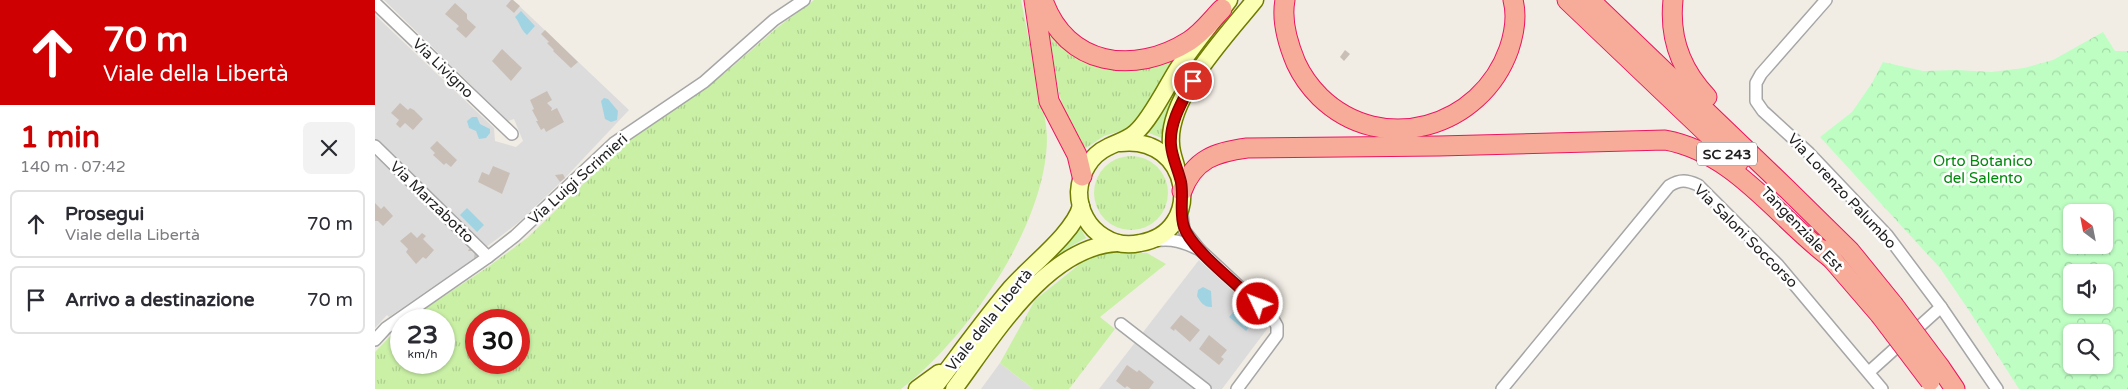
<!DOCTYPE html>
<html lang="it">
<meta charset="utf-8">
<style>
:root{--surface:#fff;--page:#f2f2f3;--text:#2b2b33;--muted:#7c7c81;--line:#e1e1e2;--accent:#ce0001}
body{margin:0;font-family:"Varela Round",sans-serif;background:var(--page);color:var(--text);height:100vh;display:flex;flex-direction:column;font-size:19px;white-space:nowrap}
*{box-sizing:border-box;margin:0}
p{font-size:16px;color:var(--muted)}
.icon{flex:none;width:28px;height:28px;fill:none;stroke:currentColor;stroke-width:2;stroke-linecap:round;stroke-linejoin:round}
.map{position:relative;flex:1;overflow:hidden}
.details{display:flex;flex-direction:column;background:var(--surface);width:375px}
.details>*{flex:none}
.banner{background:#ce0001;color:#fff;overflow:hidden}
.needle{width:32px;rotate:328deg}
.fabs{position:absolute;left:1688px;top:204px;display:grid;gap:10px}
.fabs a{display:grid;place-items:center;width:50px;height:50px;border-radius:8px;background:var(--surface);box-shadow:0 1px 4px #0004;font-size:25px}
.speed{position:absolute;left:15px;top:309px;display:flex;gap:10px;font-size:25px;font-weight:700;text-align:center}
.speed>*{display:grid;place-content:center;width:65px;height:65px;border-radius:50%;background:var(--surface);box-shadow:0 1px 4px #0004;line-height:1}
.speed small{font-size:12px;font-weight:400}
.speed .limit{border:8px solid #d22;background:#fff;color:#111}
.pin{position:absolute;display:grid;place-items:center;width:42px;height:42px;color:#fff;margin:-21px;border:2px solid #fff;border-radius:50%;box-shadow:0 1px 5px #0007}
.me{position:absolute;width:55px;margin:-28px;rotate:313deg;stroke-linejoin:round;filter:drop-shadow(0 0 4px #0008)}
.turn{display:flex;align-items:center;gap:18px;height:105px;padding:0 20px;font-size:22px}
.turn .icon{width:65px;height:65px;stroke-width:2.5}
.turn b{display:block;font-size:35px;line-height:42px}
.round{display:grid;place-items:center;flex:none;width:52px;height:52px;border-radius:8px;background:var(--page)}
.overview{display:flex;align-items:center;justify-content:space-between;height:85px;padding:0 20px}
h1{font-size:30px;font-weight:700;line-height:38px;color:var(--accent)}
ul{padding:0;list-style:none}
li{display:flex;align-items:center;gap:15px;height:68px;margin:0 10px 8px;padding:0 10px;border:2px solid var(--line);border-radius:8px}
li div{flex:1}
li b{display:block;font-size:19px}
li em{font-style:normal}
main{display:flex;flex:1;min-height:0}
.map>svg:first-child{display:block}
.residential{fill:#dddcdc}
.grass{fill:url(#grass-tufts);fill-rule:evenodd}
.park{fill:url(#park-crowns);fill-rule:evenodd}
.water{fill:#a1d4e3}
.building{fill:#c9bfb7}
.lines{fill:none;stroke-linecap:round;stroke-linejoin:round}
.minor-casing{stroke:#a6a6a6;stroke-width:14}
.secondary-casing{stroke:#6f7c00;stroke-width:19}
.trunk-casing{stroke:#ec155f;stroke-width:21}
.minor{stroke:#fff;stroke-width:11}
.secondary{stroke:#fbffb4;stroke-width:16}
.trunk{stroke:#f7ac9a;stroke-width:19}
.trunk-bridge-casing{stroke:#ec155f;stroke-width:21;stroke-linecap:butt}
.trunk-bridge{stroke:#f7ac9a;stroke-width:19}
.route-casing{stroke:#860001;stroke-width:12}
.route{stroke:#ce0001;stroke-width:9}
.labels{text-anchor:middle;stroke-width:5;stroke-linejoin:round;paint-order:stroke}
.shield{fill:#fff;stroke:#626262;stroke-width:1}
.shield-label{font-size:14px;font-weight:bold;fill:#1f1f1f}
.street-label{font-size:15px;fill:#1f1f1f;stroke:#fff}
.park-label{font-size:15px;fill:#01890c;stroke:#fff}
</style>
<main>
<section class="details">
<div class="banner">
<div class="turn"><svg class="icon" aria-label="ahead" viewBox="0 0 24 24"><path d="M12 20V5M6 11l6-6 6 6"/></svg><div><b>70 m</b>Viale della Libertà</div></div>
</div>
<div class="overview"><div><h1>1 min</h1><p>140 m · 07:42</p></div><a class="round"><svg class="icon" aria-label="close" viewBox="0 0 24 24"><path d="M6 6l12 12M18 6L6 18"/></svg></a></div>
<ul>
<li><svg class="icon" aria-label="ahead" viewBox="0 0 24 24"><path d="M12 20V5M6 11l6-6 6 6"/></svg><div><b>Prosegui</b><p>Viale della Libertà</p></div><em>70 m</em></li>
<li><svg class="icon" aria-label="arrive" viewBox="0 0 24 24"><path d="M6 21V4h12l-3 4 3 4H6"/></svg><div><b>Arrivo a destinazione</b></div><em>70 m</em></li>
</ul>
</section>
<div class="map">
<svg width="1753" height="389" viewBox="0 0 1753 389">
<defs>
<pattern id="grass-tufts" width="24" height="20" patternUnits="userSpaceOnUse" patternTransform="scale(1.25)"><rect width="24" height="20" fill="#caf0a6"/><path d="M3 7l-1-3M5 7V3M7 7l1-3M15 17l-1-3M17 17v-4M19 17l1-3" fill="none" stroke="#adcd8e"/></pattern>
<pattern id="park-crowns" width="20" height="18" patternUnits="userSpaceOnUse" patternTransform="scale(1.25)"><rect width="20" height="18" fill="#befec3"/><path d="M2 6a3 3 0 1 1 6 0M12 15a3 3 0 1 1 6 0" fill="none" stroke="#a3d9a7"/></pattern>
</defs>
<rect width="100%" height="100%" fill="#f1ede5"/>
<g class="residential">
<path d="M9,0H138L254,110L190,178L143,223L110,248L0,141V15L119,128L120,141L141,147L148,141L139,119L133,121Z"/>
<path d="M0,152L105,254L14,317L12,315L0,328Z"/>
<path d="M824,260L895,325L847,389H724Z"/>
<path d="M625,363L658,389H606Z"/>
</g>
<g class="grass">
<path d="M439,0H646C652,30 658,60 664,90C667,105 672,123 672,139C671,225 593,338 526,389H0V352L26,325V362H69V320H33L113,267L152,238L258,136L350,73L403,27ZM101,320H144V362H101Z"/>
<path d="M668,24L696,51L806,54L758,127L729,136L708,150L690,118Z"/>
<path d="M831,47L789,139L774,133L798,92Z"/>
<circle cx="756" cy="193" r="37"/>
<path d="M704,226L711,238C687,250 667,268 648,287Z"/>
<path d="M721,251L772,253L791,264L725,317L740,329L694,389H658L625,363L660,300Z"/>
</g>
<path class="park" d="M1728,32L1740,51H1753V389H1644L1593,309L1565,268L1445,137L1477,112L1497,83L1508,62L1548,71L1582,70L1616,72L1649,68L1678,60ZM1696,212H1729V245H1696ZM1696,272H1729V305H1696ZM1696,332H1729V365H1696Z"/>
<g class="water">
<path d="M146,11L160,26L152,35C145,29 145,23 140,17Z"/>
<path d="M229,98L233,99L243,111L242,120L236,122L230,119L226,101Z"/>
<path d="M97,117H102L105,124L115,129V133L111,138L104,139L101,131L94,128L92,121Z"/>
<path d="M92,208L109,225L102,232L85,215Z"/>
<path d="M828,287L836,291L837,307C830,308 825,302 822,296L823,290Z"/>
<path d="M860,310L877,324L871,331L854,317Z"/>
</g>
<g class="building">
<path d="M136,0H138L145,6L139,13L131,6Z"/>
<path d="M80,3L92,14V19L101,27L91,38L81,29L84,26L70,14Z"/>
<path d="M170,30L203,62L196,68L178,51L179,50L172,43L174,42L166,34Z"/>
<path d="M127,49L147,68L136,81L117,61Z"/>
<path d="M970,50L975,54L969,61L965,57Z"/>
<path d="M172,91L177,100L172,103L177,108L176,111L182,108L189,122L171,132L169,128L166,130L161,121H163L157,110L159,109L155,100Z"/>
<path d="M25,103L33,110L35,108L39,110L48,119L38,130L30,123L25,128L21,124L24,120L16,113Z"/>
<path d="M62,141L82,160L76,167L71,163L69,165L58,155L60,153L55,148Z"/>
<path d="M118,166L135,173L127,194L103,182L107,172L114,175Z"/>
<path d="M188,174L190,178L185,182L180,175Z"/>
<path d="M0,203L6,209L9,206L18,216L8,226L3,221H0Z"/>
<path d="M36,232L42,238L47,233L51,236L48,239L59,250L51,259L48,257L41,264L31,252L33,249L25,241Z"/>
<path d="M94,249H100L105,254L99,258L100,251H93Z"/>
<path d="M806,315L825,330L815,342L800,329L799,331L795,328Z"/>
<path d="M834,335L852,350L846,357L849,359L844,365L824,349Z"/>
<path d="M752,365L762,372L764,370L779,382L774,389H756L752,386L750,388L741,381Z"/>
</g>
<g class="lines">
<defs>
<g id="minor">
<path d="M1451,0L1386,74L1381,83V101L1388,111L1434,153L1512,235L1566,307L1622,389"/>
<path d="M0,3L137,134"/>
<path d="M0,146L113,257"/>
<path d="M779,241C797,238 809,242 825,250L809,230L806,208"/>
<path d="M825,250L897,317L902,326V335L862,389"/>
<path d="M746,324L830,389"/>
<path d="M0,340L11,328L113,257L140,236L239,143L329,82L399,20L429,0"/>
<path d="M1494,372L1566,307"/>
<path d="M1127,389L1294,186C1305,179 1312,180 1323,185L1403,265L1507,389"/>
</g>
<g id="secondary">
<path d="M745,143C816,134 831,232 765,243C752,246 740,244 729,237C713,228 704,210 704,192C705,173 716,155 733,147C743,142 752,140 760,133C774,122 792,86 802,70C817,46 837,23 854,0"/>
<path d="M801,166C799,159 796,151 796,144C792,97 852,35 880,0"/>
<path d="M542,389L564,373"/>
<path d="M558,389C584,355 609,320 636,288C655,266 699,233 706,206"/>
<path d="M579,389C618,337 671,247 742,243"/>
</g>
<g id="trunk">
<path d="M659,0L674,101L702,155L707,176"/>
<path d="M668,0C691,66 759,76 814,41C827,33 837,19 847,9"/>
<path d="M910,0C906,21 913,44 921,63C927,76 935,87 945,97C1007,157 1106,128 1134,49C1139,34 1142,15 1138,0"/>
<path d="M1192,0L1363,163"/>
<path d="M1215,0L1413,190L1475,251L1518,304"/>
<path d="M1298,0C1294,38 1306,70 1332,97"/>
<path d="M807,191C819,159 841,152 872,148L1064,146L1290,140C1361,153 1402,218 1457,259"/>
<path d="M1449,250L1505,315"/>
<path d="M1565,367L1580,389"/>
</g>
</defs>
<use href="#minor" class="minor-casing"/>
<use href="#secondary" class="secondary-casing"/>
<use href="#trunk" class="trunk-casing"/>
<use href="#minor" class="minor"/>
<use href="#secondary" class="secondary"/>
<use href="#trunk" class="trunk"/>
<defs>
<g id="trunk-bridge">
<path d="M1518,304L1565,367"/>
<path d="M1505,315L1555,381"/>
</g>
</defs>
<use href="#trunk-bridge" class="trunk-bridge-casing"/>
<use href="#trunk-bridge" class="trunk-bridge"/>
</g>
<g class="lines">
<defs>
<path id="route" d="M818,81C808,100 794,122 796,145C797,158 803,169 806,182C809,197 804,212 809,227C816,249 865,287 883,304"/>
</defs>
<use href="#route" class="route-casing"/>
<use href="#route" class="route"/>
</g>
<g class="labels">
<rect class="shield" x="1322" y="142.5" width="60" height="23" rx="4"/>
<g class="shield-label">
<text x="1352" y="159">SC 243</text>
</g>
<g class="street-label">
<text transform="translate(68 68) rotate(44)" y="5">Via Livigno</text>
<text transform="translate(203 179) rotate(-42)" y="5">Via Luigi Scrimieri</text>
<text transform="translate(1467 191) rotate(47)" y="5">Via Lorenzo Palumbo</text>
<text transform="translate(57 202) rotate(44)" y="5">Via Marzabotto</text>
<text transform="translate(1427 229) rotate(46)" y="5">Tangenziale Est</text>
<text transform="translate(1371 236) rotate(45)" y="5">Via Saloni Soccorso</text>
<text transform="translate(614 320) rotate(-51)" y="5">Viale della Libertà</text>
</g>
<g class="park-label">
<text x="1608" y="166">Orto Botanico<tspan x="1608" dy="17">del Salento</tspan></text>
</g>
</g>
</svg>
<div class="fabs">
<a><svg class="needle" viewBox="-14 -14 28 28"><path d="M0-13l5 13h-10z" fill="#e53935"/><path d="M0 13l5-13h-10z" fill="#7c7c81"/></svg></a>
<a><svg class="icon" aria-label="sound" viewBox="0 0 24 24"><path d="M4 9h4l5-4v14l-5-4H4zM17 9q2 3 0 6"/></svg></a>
<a><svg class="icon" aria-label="search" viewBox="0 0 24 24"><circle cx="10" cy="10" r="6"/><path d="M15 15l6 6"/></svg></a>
</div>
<div class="speed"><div>23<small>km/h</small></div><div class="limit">30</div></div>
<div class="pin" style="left:818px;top:81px;background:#d93025"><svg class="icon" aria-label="arrive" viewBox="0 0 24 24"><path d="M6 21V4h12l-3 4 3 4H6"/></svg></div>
<svg class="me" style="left:883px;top:304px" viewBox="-20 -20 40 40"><circle r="17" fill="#ce0001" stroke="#fff" stroke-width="3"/><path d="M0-11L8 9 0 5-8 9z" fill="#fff"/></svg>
</div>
</main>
